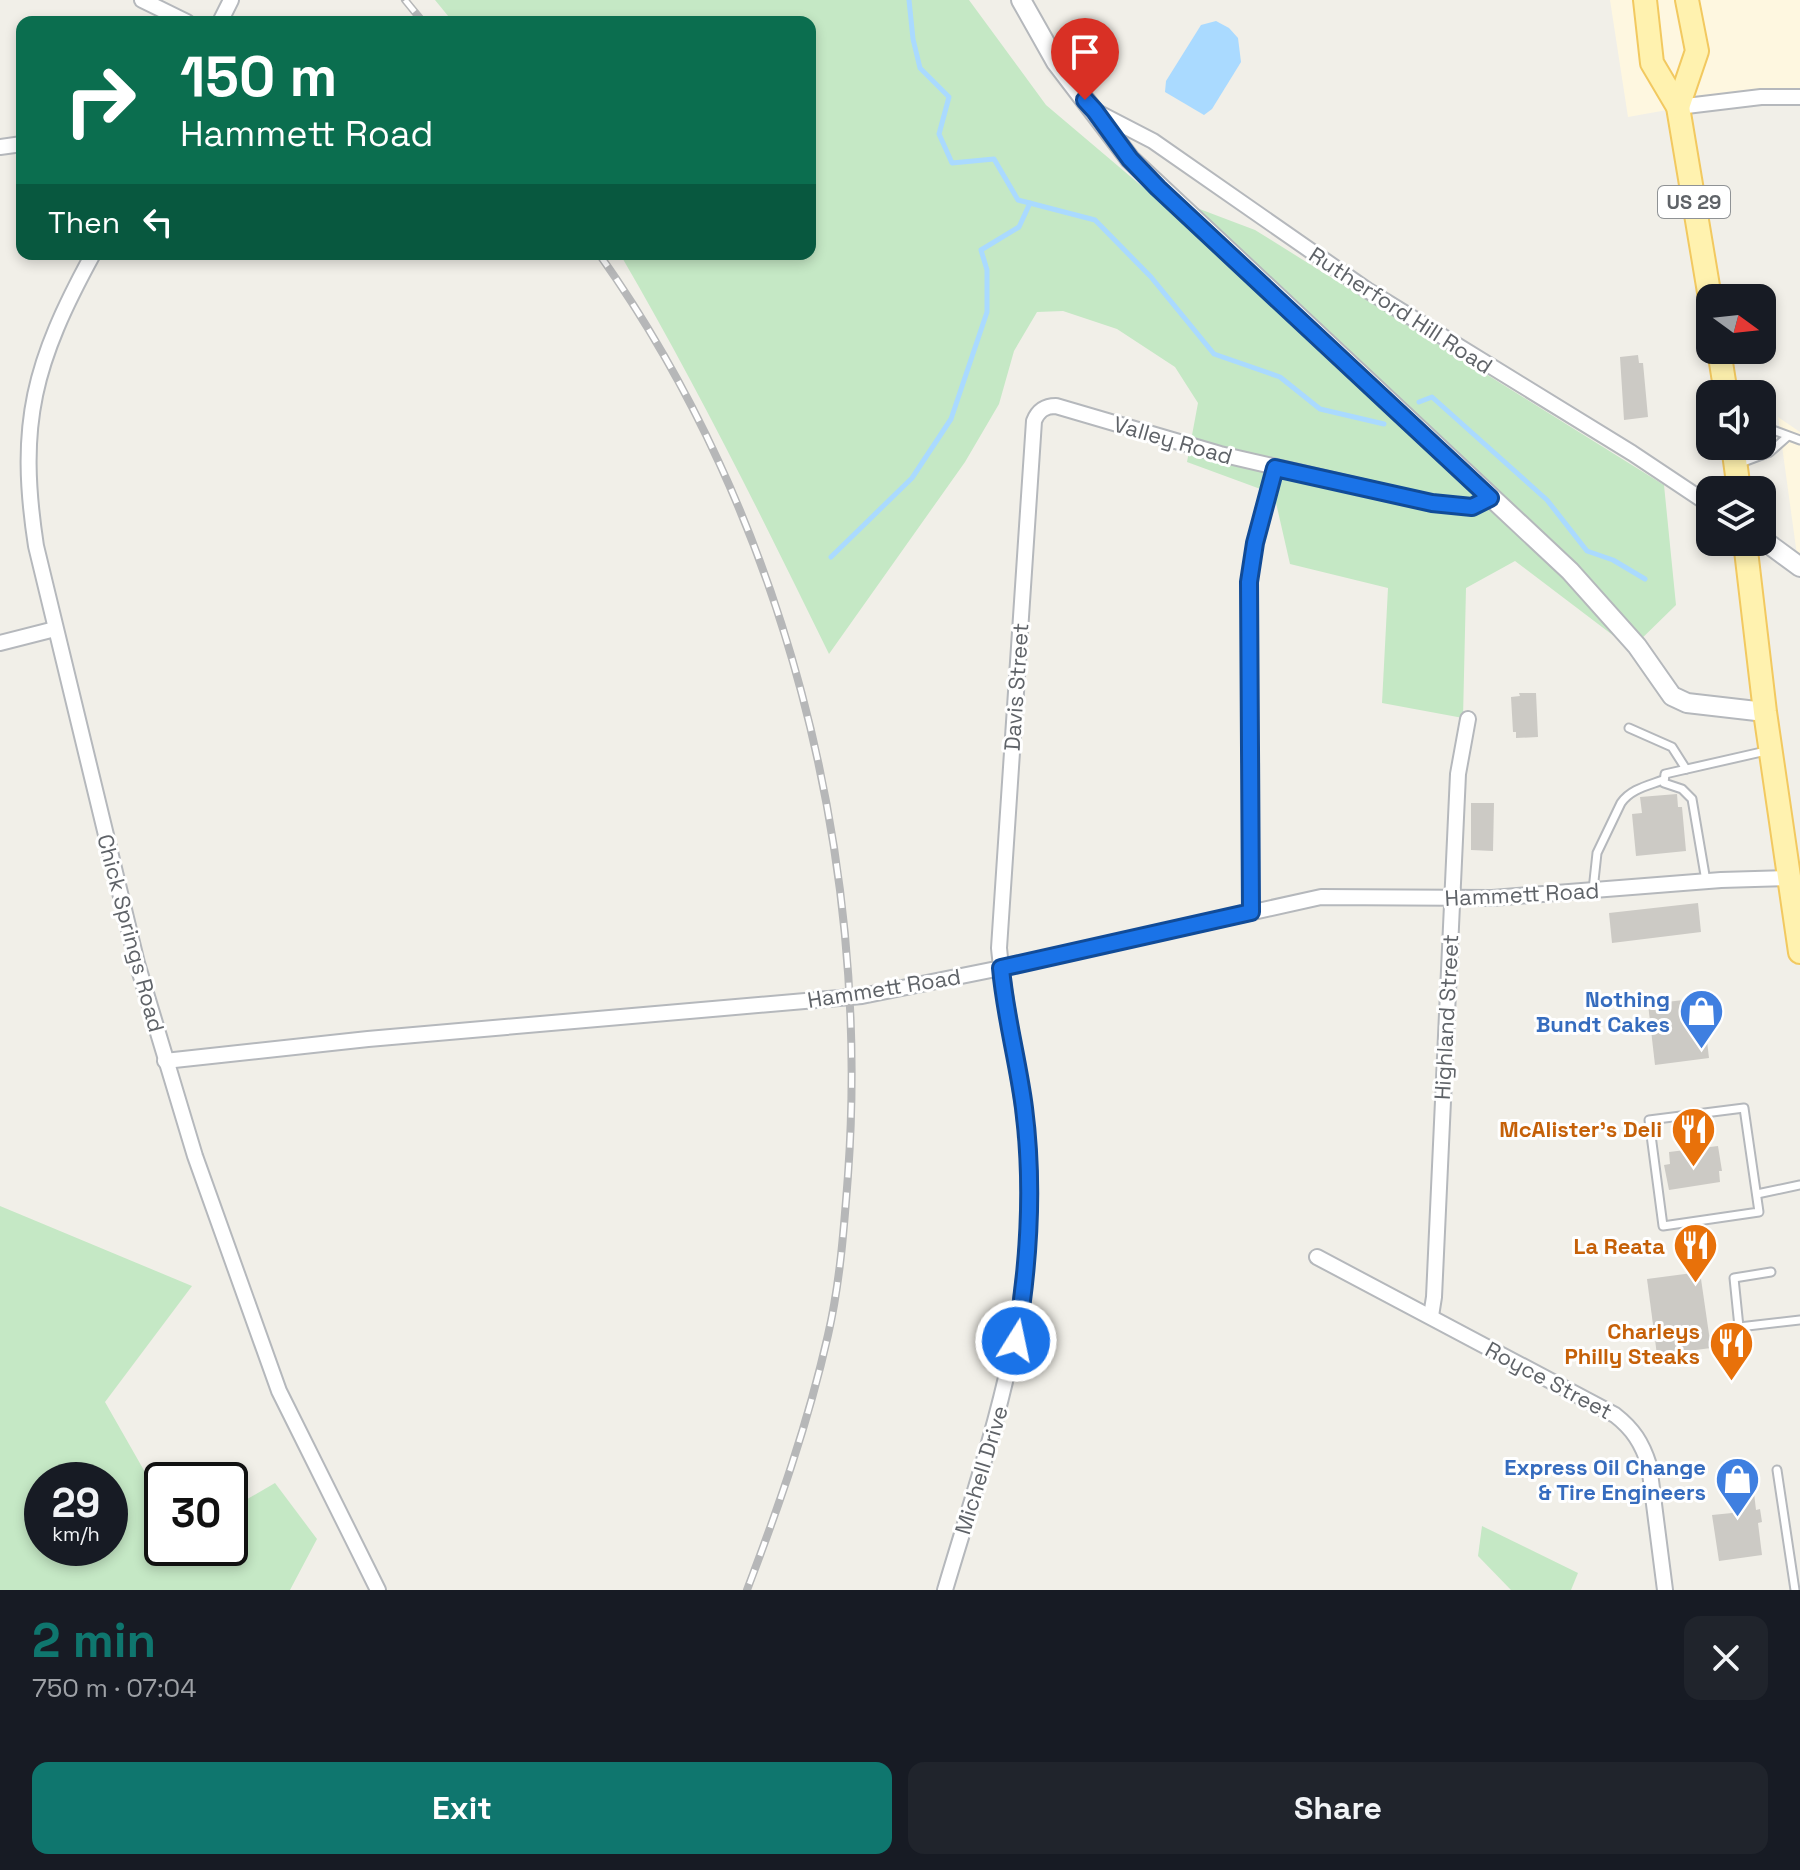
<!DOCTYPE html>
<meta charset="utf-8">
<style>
:root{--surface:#171b24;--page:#20242c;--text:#f1f3f6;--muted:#9ea1a6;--accent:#0f766e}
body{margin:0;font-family:"Space Grotesk",sans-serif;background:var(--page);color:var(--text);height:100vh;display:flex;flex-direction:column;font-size:30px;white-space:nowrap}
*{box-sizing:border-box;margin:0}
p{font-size:26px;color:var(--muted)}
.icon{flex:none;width:44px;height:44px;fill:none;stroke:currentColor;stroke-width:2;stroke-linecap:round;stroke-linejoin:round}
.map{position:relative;height:1590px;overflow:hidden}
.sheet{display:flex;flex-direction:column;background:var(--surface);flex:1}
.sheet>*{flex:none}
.banner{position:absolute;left:16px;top:16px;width:800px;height:244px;border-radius:16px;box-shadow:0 4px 12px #0003;background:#0b6e4f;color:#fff;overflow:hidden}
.needle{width:52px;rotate:105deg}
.controls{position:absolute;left:1696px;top:284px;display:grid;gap:16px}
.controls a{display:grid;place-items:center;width:80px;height:80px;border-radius:16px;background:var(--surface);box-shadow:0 4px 12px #0003;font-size:40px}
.speed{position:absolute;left:24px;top:1462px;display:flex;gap:16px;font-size:40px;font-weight:700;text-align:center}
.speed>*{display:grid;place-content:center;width:104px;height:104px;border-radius:50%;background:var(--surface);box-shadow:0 4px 12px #0003;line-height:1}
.speed small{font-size:20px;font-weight:400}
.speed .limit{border:4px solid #111;border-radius:12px;background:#fff;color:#111}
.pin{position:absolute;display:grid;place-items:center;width:68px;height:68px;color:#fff;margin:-82px -34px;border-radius:50% 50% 50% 0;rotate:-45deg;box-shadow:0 0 8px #0007}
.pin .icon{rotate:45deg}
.me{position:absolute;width:88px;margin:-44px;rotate:10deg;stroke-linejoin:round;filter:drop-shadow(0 0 6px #0008)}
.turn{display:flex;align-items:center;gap:28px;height:168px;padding:0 32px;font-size:36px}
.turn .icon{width:104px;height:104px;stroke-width:2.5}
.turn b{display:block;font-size:56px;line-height:68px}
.then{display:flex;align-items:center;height:76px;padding:0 32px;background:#0003;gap:16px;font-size:30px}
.round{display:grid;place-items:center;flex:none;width:84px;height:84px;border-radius:16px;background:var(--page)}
.headline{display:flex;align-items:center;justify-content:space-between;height:136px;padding:0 32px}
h1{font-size:48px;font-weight:800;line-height:60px;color:var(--accent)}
.primary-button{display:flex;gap:16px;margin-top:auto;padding:16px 32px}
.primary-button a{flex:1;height:92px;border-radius:16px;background:var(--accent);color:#fff;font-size:32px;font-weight:800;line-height:92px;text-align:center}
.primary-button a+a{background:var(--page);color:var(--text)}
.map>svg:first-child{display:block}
.commercial{fill:#fef7e0}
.green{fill:#c5e8c5;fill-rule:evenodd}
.water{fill:#aadaff}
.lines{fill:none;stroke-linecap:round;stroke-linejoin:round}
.stream{stroke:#aadaff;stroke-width:5}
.building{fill:#cccac5}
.service-casing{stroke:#b5b8bc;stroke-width:11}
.minor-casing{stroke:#b5b8bc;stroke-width:18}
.tertiary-casing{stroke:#b5b8bc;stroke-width:22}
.primary-casing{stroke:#f2c960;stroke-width:26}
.service{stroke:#fff;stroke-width:7}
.minor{stroke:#fff;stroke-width:14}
.tertiary{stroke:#fff;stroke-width:18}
.primary{stroke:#fff2af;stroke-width:22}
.rail-casing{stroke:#b6b7b8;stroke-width:8}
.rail{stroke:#fff;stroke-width:5;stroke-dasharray:15;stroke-linecap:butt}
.route-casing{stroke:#114b97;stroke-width:20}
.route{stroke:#1a73e8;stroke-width:14}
.labels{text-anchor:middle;stroke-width:6;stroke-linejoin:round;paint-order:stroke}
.shield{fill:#fff;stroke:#8f9295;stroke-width:2}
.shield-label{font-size:20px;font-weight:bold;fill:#5f6368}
.street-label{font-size:22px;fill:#5f6368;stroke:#fff}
.shop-label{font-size:22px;font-weight:bold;fill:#366cbe;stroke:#fff;text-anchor:end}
.food-label{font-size:22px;font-weight:bold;fill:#c56008;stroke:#fff;text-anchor:end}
</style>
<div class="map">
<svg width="1800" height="1590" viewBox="0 0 1800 1590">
<rect width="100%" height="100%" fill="#f1efe8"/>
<g class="commercial">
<path d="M1610,0H1800V101L1723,100L1628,117Z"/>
<path d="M1778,417L1800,432V577Z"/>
</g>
<g class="green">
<path d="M435,0H969L1046,105L1144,188L1255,230L1664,485L1676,605L1631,649L1515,561L1466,588L1463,718L1382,703L1388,588L1290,564L1274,494L1187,462L1198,403L1175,367L1117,329L1063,311L1037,312L1014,351L999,404L965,462L829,654C763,519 696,384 620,254H810V22H453Z"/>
<path d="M0,1206L192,1286L105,1402L162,1502V1548H230V1509L275,1483L317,1539L290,1590H0ZM42,1480H110V1548H42Z"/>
<path d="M1482,1526L1578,1573L1571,1590H1511L1478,1556Z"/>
</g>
<path class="water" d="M1216,21L1229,28L1238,38L1241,62L1212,109L1204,115L1165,92L1166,81L1201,25Z"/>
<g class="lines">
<g class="stream">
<path d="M909,0L913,39L920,68L949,97L939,134L952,163L994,159L1018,200L1095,220L1151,277L1214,354L1280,377L1320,409L1384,424"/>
<path d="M1419,402L1432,397L1547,500L1587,551L1613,560L1645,579"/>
<path d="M831,557L912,478L951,419L987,312V270L981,250L1019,227L1030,203"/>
</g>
</g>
<g class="building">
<path d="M1638,355L1639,363H1643L1648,417L1624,420L1620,357Z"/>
<path d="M1519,693H1536L1538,737L1516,738V732H1513L1511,697L1520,696Z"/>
<path d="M1677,794L1678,807H1682L1686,851L1636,856L1632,814L1642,813L1640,797Z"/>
<path d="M1471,803H1494L1493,851L1471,850Z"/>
<path d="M1698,903L1701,932L1612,943L1609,913Z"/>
<path d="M1702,998L1709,1058L1655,1065L1648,1004Z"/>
<path d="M1718,1146L1722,1171H1719L1720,1182L1669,1190L1664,1165L1670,1164L1669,1152Z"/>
<path d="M1700,1272L1711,1348L1657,1355L1647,1279Z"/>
<path d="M1752,1476L1756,1510L1760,1509L1762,1522L1758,1523L1762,1555L1719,1561L1712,1515L1732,1513L1727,1480Z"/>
</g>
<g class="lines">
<defs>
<g id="service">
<path d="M1762,426L1800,440"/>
<path d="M1738,464L1770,452L1787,437"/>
<path d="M1629,728L1672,747L1686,769"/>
<path d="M1706,881L1692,799L1682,789L1664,783L1665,774L1766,751"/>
<path d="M1593,890L1597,853L1621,803C1631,789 1647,786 1663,780"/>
<path d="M1744,1108L1759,1212L1663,1226L1649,1120Z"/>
<path d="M1757,1194L1800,1185"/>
<path d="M1771,1272L1734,1278L1739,1327L1800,1320"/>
<path d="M1777,1470L1795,1590"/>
</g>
<g id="minor">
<path d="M142,0L187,22"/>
<path d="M220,22L231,0"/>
<path d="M1678,107L1761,97H1800"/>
<path d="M1095,111L1153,141L1367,290L1632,453L1710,505"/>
<path d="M0,147L22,144"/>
<path d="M93,254C34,362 17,423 36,546L137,963L195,1156L279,1391L378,1590"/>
<path d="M0,643L55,629"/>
<path d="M1251,912L1249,582L1255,543L1275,468"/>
<path d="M165,1061L368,1039L862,996L1001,968L1321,897L1492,898L1721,880L1789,878"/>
<path d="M1317,1257L1615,1415C1633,1429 1642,1443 1649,1465L1665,1590"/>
<path d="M1431,1316L1434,1297L1458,774L1468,719"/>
<path d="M945,1590C986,1452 1035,1317 1029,1170C1026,1095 1006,1022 999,948L1034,421C1038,411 1044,406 1056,406L1220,454L1432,503L1472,507L1490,498"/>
</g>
<g id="tertiary">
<path d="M1021,0L1056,62L1130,159L1570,571L1637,646L1672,696L1687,703L1765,712"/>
<path d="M1762,539L1800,567"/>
</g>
<g id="primary">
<path d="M1645,0L1652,63L1678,107L1710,298"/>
<path d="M1678,107L1697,51L1687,0"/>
<path d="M1719,350L1726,394"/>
<path d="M1733,446L1739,490"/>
<path d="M1745,542L1765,712L1800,952"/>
</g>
</defs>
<use href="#service" class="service-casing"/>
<use href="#minor" class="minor-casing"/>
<use href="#tertiary" class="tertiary-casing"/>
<use href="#primary" class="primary-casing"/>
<use href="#service" class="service"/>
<use href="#minor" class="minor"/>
<use href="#tertiary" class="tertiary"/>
<use href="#primary" class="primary"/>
<defs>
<g id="rail">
<path d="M405,0L423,22"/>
<path d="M599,254C784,514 871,857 848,1175C844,1228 840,1283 828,1335C808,1423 779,1506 747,1590"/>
</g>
</defs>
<use href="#rail" class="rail-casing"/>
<use href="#rail" class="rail"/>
</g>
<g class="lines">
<defs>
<path id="route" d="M1016,1341C1029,1264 1034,1186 1024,1108C1018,1061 1005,1015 1001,968L1251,912L1249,582L1255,543L1275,468L1432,503L1472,507L1490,498L1158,188L1130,159L1095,111L1085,100"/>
</defs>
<use href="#route" class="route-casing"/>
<use href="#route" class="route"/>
</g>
<defs>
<symbol id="shop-pin" viewBox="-11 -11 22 30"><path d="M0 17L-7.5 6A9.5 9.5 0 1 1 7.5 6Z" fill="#3f7fe0" stroke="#fff"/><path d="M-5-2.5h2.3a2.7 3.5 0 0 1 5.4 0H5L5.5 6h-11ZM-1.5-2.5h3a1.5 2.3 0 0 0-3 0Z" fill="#fff"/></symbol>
<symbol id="restaurant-pin" viewBox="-11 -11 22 30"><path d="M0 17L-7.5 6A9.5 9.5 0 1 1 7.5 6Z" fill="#e8710a" stroke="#fff"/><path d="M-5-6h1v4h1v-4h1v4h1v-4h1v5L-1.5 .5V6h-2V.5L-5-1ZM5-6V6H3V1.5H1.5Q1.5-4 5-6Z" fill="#fff"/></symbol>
</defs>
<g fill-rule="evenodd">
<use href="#shop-pin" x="1676" y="986" width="51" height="69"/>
<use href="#restaurant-pin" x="1668" y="1104" width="51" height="69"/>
<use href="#restaurant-pin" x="1670" y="1220" width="51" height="69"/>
<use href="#restaurant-pin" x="1706" y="1318" width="51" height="69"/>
<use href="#shop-pin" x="1712" y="1454" width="51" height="69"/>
</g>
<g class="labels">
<rect class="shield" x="1658" y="186" width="72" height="32" rx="6"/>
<g class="shield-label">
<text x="1694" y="209">US 29</text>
</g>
<g class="street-label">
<text transform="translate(1401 310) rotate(33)" y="8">Rutherford Hill Road</text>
<text transform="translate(1173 440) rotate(16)" y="8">Valley Road</text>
<text transform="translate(1016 687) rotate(-86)" y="8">Davis Street</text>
<text transform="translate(1522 894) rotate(-3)" y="8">Hammett Road</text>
<text transform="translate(131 933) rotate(75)" y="8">Chick Springs Road</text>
<text transform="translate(884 988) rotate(-9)" y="8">Hammett Road</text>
<text transform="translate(1446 1017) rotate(-87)" y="8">Highland Street</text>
<text transform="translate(1549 1380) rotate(28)" y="8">Royce Street</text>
<text transform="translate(981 1470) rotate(-73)" y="8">Michell Drive</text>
</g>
<g class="shop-label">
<text x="1670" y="1007">Nothing<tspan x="1670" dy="25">Bundt Cakes</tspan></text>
<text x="1706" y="1475">Express Oil Change<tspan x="1706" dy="25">&amp; Tire Engineers</tspan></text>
</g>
<g class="food-label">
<text x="1662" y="1137">McAlister's Deli</text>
<text x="1665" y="1254">La Reata</text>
<text x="1700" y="1339">Charleys<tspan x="1700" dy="25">Philly Steaks</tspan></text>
</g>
</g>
</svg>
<div class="controls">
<a><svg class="needle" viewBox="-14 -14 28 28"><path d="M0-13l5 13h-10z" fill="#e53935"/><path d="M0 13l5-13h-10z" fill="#9ea1a6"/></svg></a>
<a><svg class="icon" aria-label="sound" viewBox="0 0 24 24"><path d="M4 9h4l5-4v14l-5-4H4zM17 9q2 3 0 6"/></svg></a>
<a><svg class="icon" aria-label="layers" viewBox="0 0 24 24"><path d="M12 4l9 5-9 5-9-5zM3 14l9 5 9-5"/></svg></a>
</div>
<div class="speed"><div>29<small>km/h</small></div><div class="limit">30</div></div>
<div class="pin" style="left:1085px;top:100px;background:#d93025"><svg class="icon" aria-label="arrive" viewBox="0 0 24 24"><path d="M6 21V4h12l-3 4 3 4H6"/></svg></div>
<svg class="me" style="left:1016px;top:1341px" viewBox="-20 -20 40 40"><circle r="17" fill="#1a73e8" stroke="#fff" stroke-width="3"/><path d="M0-11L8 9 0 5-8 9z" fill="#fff"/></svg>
<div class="banner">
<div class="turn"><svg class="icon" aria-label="right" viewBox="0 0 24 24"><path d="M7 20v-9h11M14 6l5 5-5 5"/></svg><div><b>150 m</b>Hammett Road</div></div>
<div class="then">Then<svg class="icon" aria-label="left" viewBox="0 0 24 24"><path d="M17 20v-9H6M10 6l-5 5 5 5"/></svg></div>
</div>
</div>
<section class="sheet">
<div class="headline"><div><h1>2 min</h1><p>750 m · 07:04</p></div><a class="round"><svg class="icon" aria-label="close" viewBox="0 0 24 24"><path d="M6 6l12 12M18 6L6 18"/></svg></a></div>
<div class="primary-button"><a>Exit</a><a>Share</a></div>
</section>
